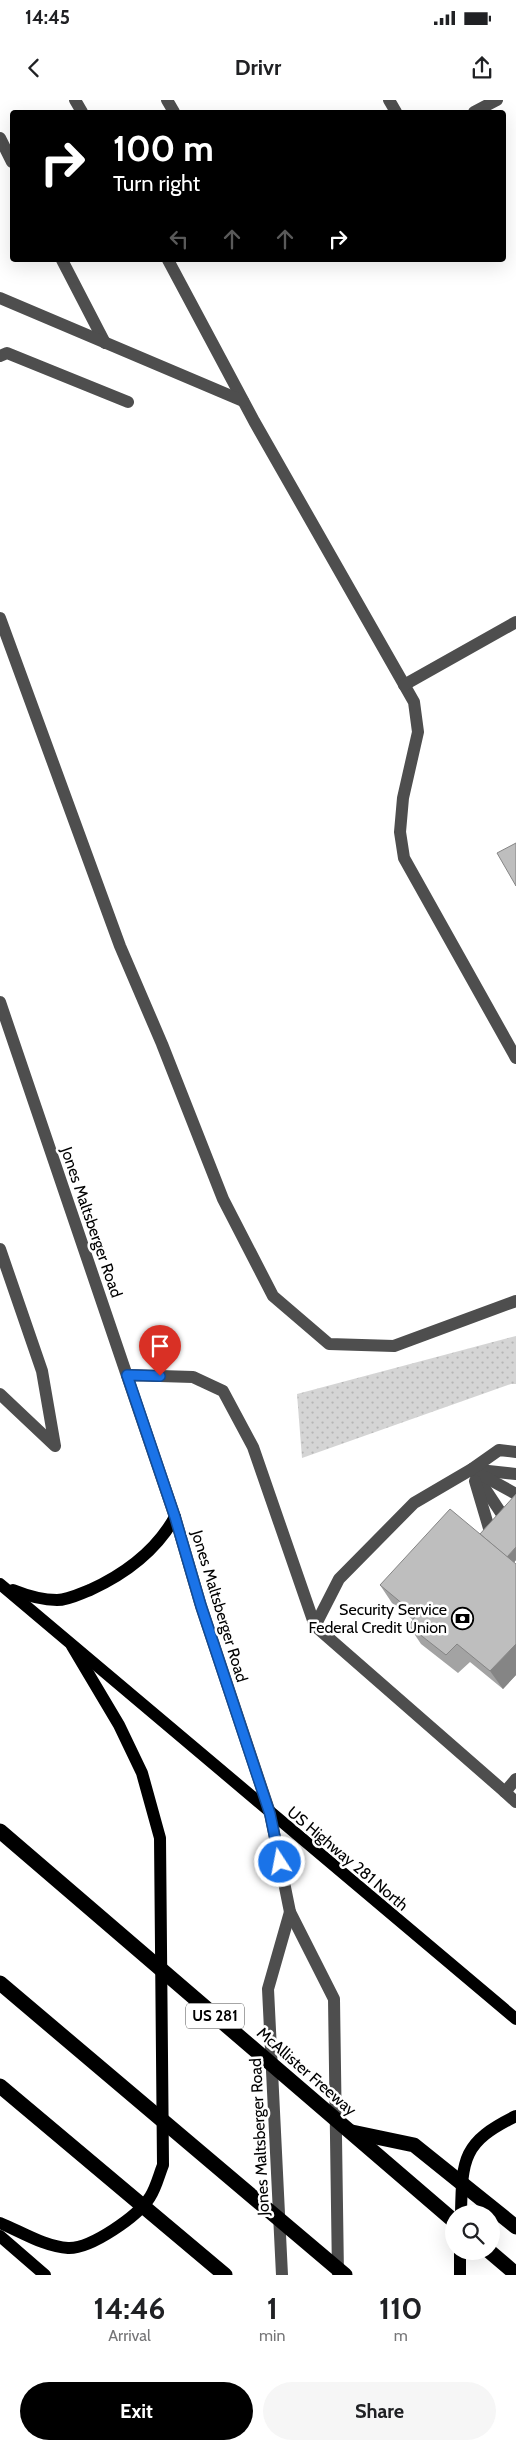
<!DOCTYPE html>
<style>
:root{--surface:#fff;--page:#f6f6f6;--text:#202124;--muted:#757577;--accent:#000}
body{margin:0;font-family:Cabin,sans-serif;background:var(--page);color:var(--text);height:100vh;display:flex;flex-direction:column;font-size:19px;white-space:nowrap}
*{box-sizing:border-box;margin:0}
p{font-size:16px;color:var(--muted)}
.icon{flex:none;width:28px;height:28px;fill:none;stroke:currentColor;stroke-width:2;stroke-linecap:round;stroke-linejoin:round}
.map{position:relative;height:2175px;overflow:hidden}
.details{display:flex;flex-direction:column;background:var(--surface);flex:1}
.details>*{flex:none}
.guide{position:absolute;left:10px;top:10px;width:496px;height:152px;border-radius:5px;box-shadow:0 5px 20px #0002;background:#000;color:#fff;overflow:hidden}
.fabs{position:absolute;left:445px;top:2105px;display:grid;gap:10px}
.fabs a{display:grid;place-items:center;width:55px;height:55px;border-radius:50%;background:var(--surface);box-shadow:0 5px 20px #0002;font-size:25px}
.pin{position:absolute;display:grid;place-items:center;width:42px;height:42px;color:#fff;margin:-51px -21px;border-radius:50% 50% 50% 0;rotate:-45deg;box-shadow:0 0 5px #0007}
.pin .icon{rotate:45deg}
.me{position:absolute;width:55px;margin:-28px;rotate:349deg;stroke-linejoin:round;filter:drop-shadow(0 0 4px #0008)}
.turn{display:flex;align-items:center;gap:18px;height:105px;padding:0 20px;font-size:22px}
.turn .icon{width:65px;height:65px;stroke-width:2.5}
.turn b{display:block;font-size:35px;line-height:42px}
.lanes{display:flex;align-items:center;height:48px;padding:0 20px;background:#0003;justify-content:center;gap:25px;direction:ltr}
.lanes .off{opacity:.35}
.eta{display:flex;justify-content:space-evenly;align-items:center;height:85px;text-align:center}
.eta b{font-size:30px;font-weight:700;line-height:35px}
.button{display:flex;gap:10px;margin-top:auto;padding:10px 20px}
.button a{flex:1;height:58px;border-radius:30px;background:var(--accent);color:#fff;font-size:20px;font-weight:700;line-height:58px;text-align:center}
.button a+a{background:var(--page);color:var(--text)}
.status{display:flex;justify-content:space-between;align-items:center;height:35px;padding:0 25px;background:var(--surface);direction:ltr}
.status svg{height:14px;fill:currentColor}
header{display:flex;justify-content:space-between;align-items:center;height:65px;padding:0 20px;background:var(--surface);font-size:22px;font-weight:700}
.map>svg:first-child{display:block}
.grass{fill:url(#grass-dots)}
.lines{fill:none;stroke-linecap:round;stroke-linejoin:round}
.minor{stroke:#4e4e4e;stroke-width:12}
.major{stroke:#000;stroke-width:12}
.highway{stroke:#000;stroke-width:15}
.wall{fill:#a3a3a3}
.shaded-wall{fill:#858585}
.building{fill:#bebebe;stroke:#858585}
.route-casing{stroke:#114b97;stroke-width:12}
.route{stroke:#1a73e8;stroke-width:9}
.labels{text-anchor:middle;stroke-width:5;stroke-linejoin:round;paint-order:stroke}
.shield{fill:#fff;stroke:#4c4c4c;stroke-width:1}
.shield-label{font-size:15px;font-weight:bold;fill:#000}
.street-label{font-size:16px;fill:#000;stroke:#fff}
.poi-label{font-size:16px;fill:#000;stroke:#fff;text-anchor:end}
</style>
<div class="status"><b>14:45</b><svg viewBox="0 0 49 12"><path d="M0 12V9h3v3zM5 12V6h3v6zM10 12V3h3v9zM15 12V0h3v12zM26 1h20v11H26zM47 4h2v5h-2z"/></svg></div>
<header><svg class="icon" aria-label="back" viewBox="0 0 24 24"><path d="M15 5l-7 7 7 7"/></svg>Drivr<svg class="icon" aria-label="share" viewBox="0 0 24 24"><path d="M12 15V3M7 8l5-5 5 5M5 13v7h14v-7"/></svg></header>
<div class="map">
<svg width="516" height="2175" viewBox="0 0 516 2175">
<defs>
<pattern id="grass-dots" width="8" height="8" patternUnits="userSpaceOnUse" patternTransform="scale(1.25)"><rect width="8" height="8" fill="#d5d5d5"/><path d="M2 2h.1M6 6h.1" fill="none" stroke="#b5b5b5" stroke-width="1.8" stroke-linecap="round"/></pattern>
</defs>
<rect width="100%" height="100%" fill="#fff"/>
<path class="grass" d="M516,1236V1284H511L302,1358L297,1294Z"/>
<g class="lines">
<g class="minor">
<path d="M75,0L82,12"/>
<path d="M167,0L174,12"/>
<path d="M389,0L396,12"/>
<path d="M474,12L497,0"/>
<path d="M0,38L12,62"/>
<path d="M62,160L105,243"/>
<path d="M168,160L254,321L414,602L418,632L403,698L400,732L404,758L516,958"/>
<path d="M0,198L243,301"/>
<path d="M0,256L7,253L128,302"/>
<path d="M0,518L120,846L162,944L223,1099L273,1196L329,1244L394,1246L516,1201"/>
<path d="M404,585L516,522"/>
<path d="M0,902L175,1417L201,1506L270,1713L290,1812L334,1899L338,2175"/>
<path d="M0,1149L42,1271L55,1346L0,1294"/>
<path d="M127,1275L193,1277L223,1291L253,1347L315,1526L505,1692L516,1679"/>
<path d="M472,1369L505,1419L516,1428"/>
<path d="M479,1370L516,1374"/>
<path d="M474,1371L516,1394"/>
<path d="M475,1381L491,1435"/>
<path d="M315,1526L339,1479L414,1403L472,1369L499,1350L516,1352"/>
<path d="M505,1692L516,1702"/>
<path d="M282,2175L268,1889L290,1812"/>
</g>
<g class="major">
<path d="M0,1484L516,1919"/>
<path d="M13,1490C28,1496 41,1500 57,1500C69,1500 79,1494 90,1490C125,1474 156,1451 175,1417"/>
<path d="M461,2114C462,2058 463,2042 516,2016"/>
<path d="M0,2123C20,2131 45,2147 68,2148C91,2149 138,2116 150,2097C156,2088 159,2075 163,2065L160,1738L142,1673L119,1625L72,1546"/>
<path d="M0,2136L45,2175"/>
<path d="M460,2175V2151"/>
</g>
<g class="highway">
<path d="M0,1731L454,2121"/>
<path d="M0,1883L345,2175"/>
<path d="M0,1986L225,2175"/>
<path d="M352,2032L414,2045L516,2127"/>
<path d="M489,2151L516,2174"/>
</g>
</g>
<path class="wall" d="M516,1394V1460L514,1463L516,1464V1575L503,1589L470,1562L458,1573L421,1544L409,1526L413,1520L392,1503L380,1485L480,1434Z"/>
<g class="shaded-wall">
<path d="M516,1447V1460L510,1467L505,1459Z"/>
<path d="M516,1544V1575L503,1589L490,1571Z"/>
</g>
<g class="building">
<path d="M516,743V786L497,753Z"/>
<path d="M516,1394V1447L507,1457L480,1434Z"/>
<path d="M450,1409L516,1464V1544L490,1571L457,1544L446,1555L409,1526L416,1515L380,1485Z"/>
</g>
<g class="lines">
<defs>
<path id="route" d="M160,1276L127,1275L175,1417L201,1506L270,1714L280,1762"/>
</defs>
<use href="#route" class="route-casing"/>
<use href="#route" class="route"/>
</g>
<defs>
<symbol id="bank-ring" viewBox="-11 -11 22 22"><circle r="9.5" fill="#fff" stroke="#000" stroke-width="1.5"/><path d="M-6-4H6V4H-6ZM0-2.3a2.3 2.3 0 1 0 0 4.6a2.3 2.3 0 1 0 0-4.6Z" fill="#000"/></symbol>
</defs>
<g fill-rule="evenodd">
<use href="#bank-ring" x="450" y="1506" width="25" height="25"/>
</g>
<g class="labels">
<rect class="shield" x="186" y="1903.5" width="58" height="25" rx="4"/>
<g class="shield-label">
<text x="215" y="1921">US 281</text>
</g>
<g class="street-label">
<text transform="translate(92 1122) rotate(71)" y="6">Jones Maltsberger Road</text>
<text transform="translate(220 1506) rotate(73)" y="6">Jones Maltsberger Road</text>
<text transform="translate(348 1758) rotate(40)" y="6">US Highway 281 North</text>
<text transform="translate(307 1971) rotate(41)" y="6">McAllister Freeway</text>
<text transform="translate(259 2037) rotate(-93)" y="6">Jones Maltsberger Road</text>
</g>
<g class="poi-label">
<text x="447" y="1515">Security Service<tspan x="447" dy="18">Federal Credit Union</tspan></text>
</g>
</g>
</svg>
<div class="fabs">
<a><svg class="icon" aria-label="search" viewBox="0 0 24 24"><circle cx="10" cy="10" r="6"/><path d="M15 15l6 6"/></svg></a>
</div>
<div class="pin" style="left:160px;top:1276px;background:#d93025"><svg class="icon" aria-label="arrive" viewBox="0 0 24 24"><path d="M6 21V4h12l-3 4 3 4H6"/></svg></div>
<svg class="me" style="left:280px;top:1762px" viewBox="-20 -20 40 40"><circle r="17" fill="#1a73e8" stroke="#fff" stroke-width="3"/><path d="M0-11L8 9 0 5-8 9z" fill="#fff"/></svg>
<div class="guide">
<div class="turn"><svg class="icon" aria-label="right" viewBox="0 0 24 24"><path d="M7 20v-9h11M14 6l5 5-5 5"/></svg><div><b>100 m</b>Turn right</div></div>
<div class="lanes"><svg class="icon off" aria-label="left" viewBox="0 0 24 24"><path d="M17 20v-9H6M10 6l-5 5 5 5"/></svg><svg class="icon off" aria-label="ahead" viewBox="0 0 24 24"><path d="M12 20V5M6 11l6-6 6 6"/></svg><svg class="icon off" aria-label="ahead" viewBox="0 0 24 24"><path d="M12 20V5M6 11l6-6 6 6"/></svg><svg class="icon" aria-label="right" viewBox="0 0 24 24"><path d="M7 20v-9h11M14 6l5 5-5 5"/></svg></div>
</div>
</div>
<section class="details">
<div class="eta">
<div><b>14:46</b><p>Arrival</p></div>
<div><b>1</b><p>min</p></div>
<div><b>110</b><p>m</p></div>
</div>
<div class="button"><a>Exit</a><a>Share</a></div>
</section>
